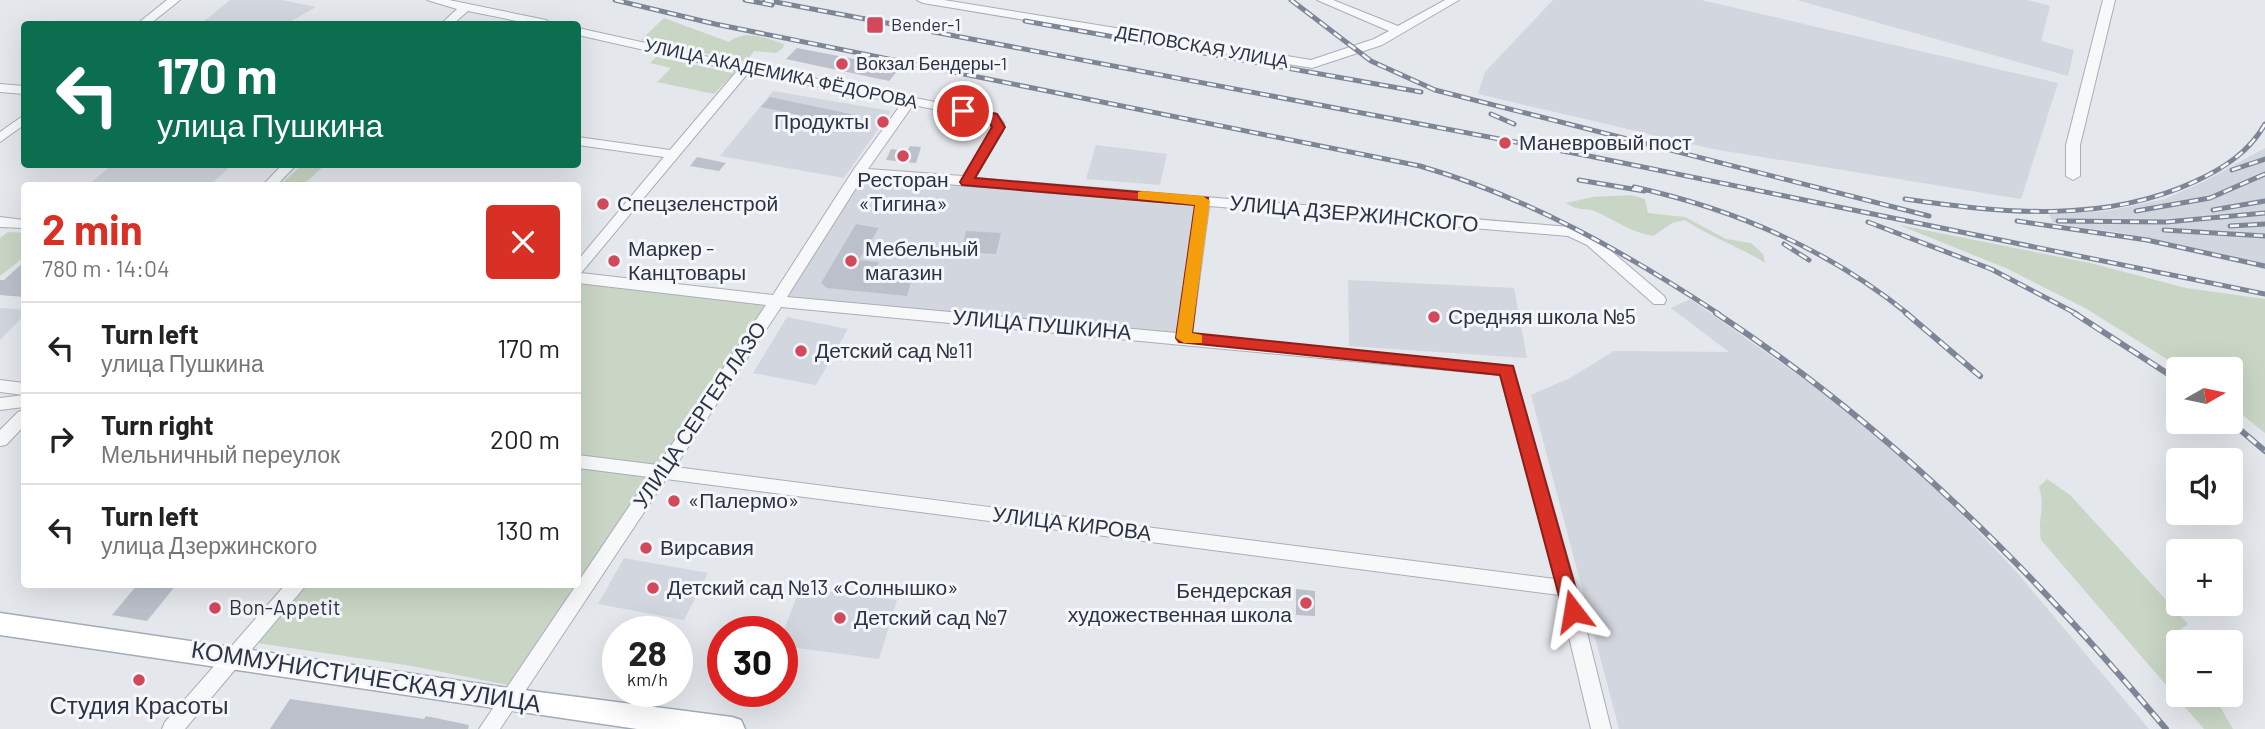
<!DOCTYPE html>
<meta charset="utf-8">
<style>
:root{--surface:#fff;--page:#f6f6f6;--text:#222;--muted:#767676;--line:#e0e0e0;--accent:#d93025}
body{margin:0;font-family:Barlow,sans-serif;background:var(--page);color:var(--text);height:100vh;display:flex;flex-direction:column;font-size:26px;white-space:nowrap}
*{box-sizing:border-box;margin:0}
p{font-size:23px;color:var(--muted)}
.icon{flex:none;width:38px;height:38px;fill:none;stroke:currentColor;stroke-width:2;stroke-linecap:round;stroke-linejoin:round}
.map{position:relative;flex:1;overflow:hidden}
.details{position:absolute;left:21px;top:182px;width:560px;height:406px;display:flex;flex-direction:column;background:var(--surface);border-radius:7px;box-shadow:0 7px 28px #0002}
.details>*{flex:none}
.banner{position:absolute;left:21px;top:21px;width:560px;height:147px;border-radius:7px;box-shadow:0 7px 28px #0002;background:#0b6e4f;color:#fff;overflow:hidden}
.needle{width:46px;rotate:81deg}
.controls{position:absolute;left:2166px;top:357px;display:grid;gap:14px}
.controls a{display:grid;place-items:center;width:77px;height:77px;border-radius:7px;background:var(--surface);box-shadow:0 7px 28px #0002;font-size:35px}
.speed{position:absolute;left:602px;top:616px;display:flex;gap:14px;font-size:35px;font-weight:700;text-align:center}
.speed>*{display:grid;place-content:center;width:91px;height:91px;border-radius:50%;background:var(--surface);box-shadow:0 7px 28px #0002;line-height:1}
.speed small{font-size:18px;font-weight:400}
.speed .limit{border:10px solid #d22;background:#fff;color:#111}
.pin{position:absolute;display:grid;place-items:center;width:60px;height:60px;color:#fff;margin:-30px;border:4px solid #fff;border-radius:50%;box-shadow:0 2px 7px #0007}
.me{position:absolute;width:77px;margin:-38px;rotate:346deg;stroke-linejoin:round;filter:drop-shadow(0 0 5px #0008)}
.turn{display:flex;align-items:center;gap:24px;height:147px;padding:0 21px;font-size:32px}
.turn .icon{width:91px;height:91px;stroke-width:2.5}
.turn b{display:block;font-size:49px;line-height:60px}
.round{display:grid;place-items:center;flex:none;width:74px;height:74px;border-radius:7px;background:var(--page)}
.overview{display:flex;align-items:center;justify-content:space-between;height:119px;padding:0 21px}
h1{font-size:42px;font-weight:700;line-height:52px;color:var(--accent)}
ul{padding:0;list-style:none}
li{display:flex;align-items:center;gap:21px;height:91px;padding:0 21px;border-top:2px solid var(--line)}
li div{flex:1}
li b{display:block;font-size:26px}
li em{font-style:normal}
.map>svg:first-child{display:block}
.built{fill:#d2d6de}
.green{fill:#c9d6c5}
.building{fill:#bbc0ca}
.lines{fill:none;stroke-linecap:round;stroke-linejoin:round}
.minor-casing{stroke:#a9aeb7;stroke-width:2}
.major-casing{stroke:#a3abb8;stroke-width:3}
.minor{fill:#f7f8fa;fill-rule:evenodd}
.major{fill:#fff;fill-rule:evenodd}
.rail-far1-casing{stroke:#7d8696;stroke-width:5}
.rail-casing{stroke:#7d8696;stroke-width:6}
.rail-far1{stroke:#f4f6f9;stroke-width:2.5;stroke-dasharray:9;stroke-linecap:butt}
.rail{stroke:#f4f6f9;stroke-width:3.5;stroke-dasharray:11;stroke-linecap:butt}
.route{fill:#d93025;stroke:#8d1f18;stroke-width:2}
.slow{fill:#f59e0b}
.poi-dot{fill:#d1495b;stroke:#f4f6f9;stroke-width:2.5}
.labels{text-anchor:middle;stroke-width:6;stroke-linejoin:round;paint-order:stroke}
.far-poi-label{font-size:18px;fill:#2b3445;stroke:#f4f6f9;text-anchor:start}
.far-street-label{font-size:18px;fill:#2b3445;stroke:#f4f6f9}
.poi-label{font-size:21px;fill:#2b3445;stroke:#f4f6f9;text-anchor:start}
.street-label{font-size:21px;fill:#2b3445;stroke:#f4f6f9}
.near-street-label{font-size:24px;fill:#2b3445;stroke:#f4f6f9}
.near-poi-label{font-size:24px;fill:#2b3445;stroke:#f4f6f9}
</style>
<div class="map">
<svg width="2265" height="729" viewBox="0 0 2265 729">
<rect width="100%" height="100%" fill="#e4e7ec"/>
<g class="built">
<path d="M230,0H281L316,7L286,24H201Z"/>
<path d="M1553,0H1701L2058,83L2021,199L1713,149L1478,94L1485,72Z"/>
<path d="M1797,0H2028L2050,6L2041,41L2074,50L2068,76Z"/>
<path d="M773,91L891,111L844,178L720,156Z"/>
<path d="M1096,145L1167,154L1160,185L1086,179Z"/>
<path d="M2265,148V269L2131,239L2129,234L2053,223L2049,214L2107,211L2165,199L2203,182Z"/>
<path d="M112,165V164L232,165L210,185H88Z"/>
<path d="M859,172L1203,201L1184,338L777,301Z"/>
<path d="M1348,280L1514,288L1527,358L1349,346Z"/>
<path d="M1690,299L1842,406L1925,476L2013,568L2149,729H1619L1531,395L1570,378L1614,351L1729,352L1671,308Z"/>
<path d="M0,308L24,310V315L0,340Z"/>
<path d="M787,317L848,329L816,385L753,373Z"/>
<path d="M624,558L708,573L684,620L598,604Z"/>
<path d="M800,588L897,600L879,659L782,646V635Z"/>
</g>
<g class="green">
<path d="M664,18L729,42C745,29 766,38 784,44L783,48L776,53L754,51L746,62L641,40Z"/>
<path d="M656,57L734,73L714,94L657,82L671,68L650,63Z"/>
<path d="M302,165H325L303,185H280Z"/>
<path d="M1631,195L1645,199L1648,213L1685,217L1726,239L1751,243L1763,254L1765,263C1739,246 1711,238 1685,220L1672,223L1653,236C1631,232 1616,221 1597,212C1586,207 1579,212 1566,203L1593,197Z"/>
<path d="M1899,225L2090,263L2186,288L2265,299V433L2231,406V369H2183L2085,308L2008,269Z"/>
<path d="M8,232L24,233V257L0,276V238Z"/>
<path d="M589,283L763,305L765,309L668,456L657,465L578,458V286Z"/>
<path d="M578,461L662,471L517,687L412,666L257,643L307,585L578,584Z"/>
<path d="M2047,479L2070,495L2188,624L2178,631L2182,642H2179V695H2213L2233,729H2204L2041,540C2037,516 2046,510 2039,487Z"/>
</g>
<g class="building">
<path d="M797,48L859,60L899,69L889,81L786,59Z"/>
<path d="M770,97L855,115L847,125L761,107Z"/>
<path d="M910,146L921,147L916,163L886,160L891,149L907,151Z"/>
<path d="M697,157L726,163L719,171L690,166Z"/>
<path d="M856,224L879,228L859,260L879,262L874,272L913,275L907,296L827,288L821,283Z"/>
<path d="M966,231L1001,233L996,254L961,252Z"/>
<path d="M24,262V297L0,295V280H4Z"/>
<path d="M138,584H177L147,621L112,615Z"/>
<path d="M1296,589L1315,591V616L1296,615Z"/>
<path d="M290,699L424,719L426,716L469,725L468,729H270Z"/>
</g>
<g class="lines">
<defs>
<g id="minor">
<path d="M167,0H180L150,24H137Z"/>
<path d="M427,0H449L546,20L552,24H532L468,11L453,24H441L457,9Z"/>
<path d="M917,0H944L1311,60L1374,39L1389,31L1317,0H1333L1398,26L1445,0H1459L1382,45L1312,68L923,3Z"/>
<path d="M2103,0H2115L2080,145V176L2073,180L2066,176V145Z"/>
<path d="M578,28L745,65L997,114L1004,123L1003,131L975,178L1570,227L1597,239L1664,296L1666,300L1664,304H1654L1587,245L1568,236L1209,206L1192,335L1513,366L1576,588L1611,729H1591L1559,595L666,479L500,729H479L649,477L578,468V455L658,465L766,305L578,283V260L664,157L578,145V137L670,150L737,71L578,35ZM748,73L902,103L854,169L773,295L581,273ZM913,105L988,120L991,124V131L963,176L868,169ZM863,177L1196,205L1177,333L787,297ZM781,307L1500,375L1555,579L675,467Z"/>
<path d="M0,84L24,86V94L0,92Z"/>
<path d="M24,115V125L0,142V132Z"/>
<path d="M283,164H297L276,186H262Z"/>
<path d="M0,217L24,220V228L0,227Z"/>
<path d="M0,380L24,383V407L0,410V398L24,395L0,392Z"/>
<path d="M24,410V426L6,445L0,446V430L18,412Z"/>
<path d="M286,584H307L185,729H162L165,722Z"/>
</g>
<path id="major" d="M0,613L508,688L732,717L741,720L745,729H637L0,635Z"/>
</defs>
<use href="#minor" class="minor-casing"/>
<use href="#major" class="major-casing"/>
<use href="#minor" class="minor"/>
<use href="#major" class="major"/>
<defs>
<g id="rail-far1">
<path d="M615,0L715,24L1420,166C1530,198 1624,252 1719,314"/>
<path d="M745,0L772,5"/>
<path d="M765,0L1589,156L2265,294"/>
<path d="M1291,0L1371,61L1435,90L1929,216"/>
<path d="M1025,21L1421,92"/>
<path d="M1491,114L1514,124"/>
<path d="M2232,170L2265,159"/>
<path d="M1579,180L1644,191"/>
<path d="M1634,187C1734,209 1828,249 1908,314"/>
<path d="M1905,199C2002,213 2104,224 2196,181C2224,168 2249,152 2265,124"/>
<path d="M2213,210L2265,201"/>
<path d="M2136,211L2210,198L2265,174"/>
<path d="M2017,221L2147,240L2265,266"/>
<path d="M2058,221L2166,222L2265,213"/>
<path d="M1868,222L1991,269L2077,314"/>
<path d="M2230,226L2265,224"/>
<path d="M2164,230L2265,236"/>
<path d="M1784,244L1809,260"/>
</g>
<g id="rail">
<path d="M1716,313C1890,427 2033,571 2166,729"/>
<path d="M1906,313L1980,376"/>
<path d="M2074,313L2179,381"/>
<path d="M2231,422L2265,451"/>
</g>
</defs>
<use href="#rail-far1" class="rail-far1-casing"/>
<use href="#rail" class="rail-casing"/>
<use href="#rail-far1" class="rail-far1"/>
<use href="#rail" class="rail"/>
</g>
<path class="route" d="M963,107L997,114L1005,127L975,178L1208,198L1192,333L1513,366L1582,611L1579,617H1566L1563,611L1500,375L1179,342L1176,338L1195,205L962,185L960,182L992,127L988,120L959,114L957,111Z"/>
<path class="slow" d="M1143,191L1203,196L1210,201L1192,333L1202,335V343H1184L1176,338L1195,205L1138,199V192Z"/>
<g class="poi-dot">
<rect x="866" y="16" width="18" height="18" rx="3.5"/>
<circle cx="842" cy="64" r="7"/>
<circle cx="883" cy="122" r="7"/>
<circle cx="1505" cy="143" r="7"/>
<circle cx="903" cy="156" r="7"/>
<circle cx="603" cy="204" r="7"/>
<circle cx="614" cy="261" r="7"/>
<circle cx="851" cy="261" r="7"/>
<circle cx="1434" cy="317" r="7"/>
<circle cx="801" cy="351" r="7"/>
<circle cx="674" cy="501" r="7"/>
<circle cx="646" cy="548" r="7"/>
<circle cx="653" cy="588" r="7"/>
<circle cx="1306" cy="603" r="7"/>
<circle cx="215" cy="608" r="7"/>
<circle cx="840" cy="618" r="7"/>
<circle cx="139" cy="680" r="7"/>
</g>
<g class="labels">
<g class="far-poi-label">
<text x="891" y="31">Bender-1</text>
<text x="856" y="70">Вокзал Бендеры-1</text>
</g>
<g class="far-street-label">
<text transform="translate(1202 47) rotate(10)" y="6">ДЕПОВСКАЯ УЛИЦА</text>
<text transform="translate(781 74) rotate(12)" y="6">УЛИЦА АКАДЕМИКА ФЁДОРОВА</text>
</g>
<g class="poi-label">
<text x="869" y="129" text-anchor="end">Продукты</text>
<text x="1519" y="150">Маневровый пост</text>
<text x="903" y="187" text-anchor="middle">Ресторан<tspan x="903" dy="24">«Тигина»</tspan></text>
<text x="617" y="211">Спецзеленстрой</text>
<text x="628" y="256">Маркер -<tspan x="628" dy="24">Канцтовары</tspan></text>
<text x="865" y="256">Мебельный<tspan x="865" dy="24">магазин</tspan></text>
<text x="1448" y="324">Средняя школа №5</text>
<text x="815" y="358">Детский сад №11</text>
<text x="688" y="508">«Палермо»</text>
<text x="660" y="555">Вирсавия</text>
<text x="667" y="595">Детский сад №13 «Солнышко»</text>
<text x="1292" y="598" text-anchor="end">Бендерская<tspan x="1292" dy="24">художественная школа</tspan></text>
<text x="229" y="615">Bon-Appetit</text>
<text x="854" y="625">Детский сад №7</text>
</g>
<g class="street-label">
<text transform="translate(1354 214) rotate(5)" y="7">УЛИЦА ДЗЕРЖИНСКОГО</text>
<text transform="translate(1042 325) rotate(5)" y="7">УЛИЦА ПУШКИНА</text>
<text transform="translate(700 415) rotate(-56)" y="7">УЛИЦА СЕРГЕЯ ЛАЗО</text>
<text transform="translate(1072 524) rotate(7)" y="7">УЛИЦА КИРОВА</text>
</g>
<g class="near-street-label">
<text transform="translate(366 677) rotate(9)" y="8">КОММУНИСТИЧЕСКАЯ УЛИЦА</text>
</g>
<g class="near-poi-label">
<text x="139" y="714">Студия Красоты</text>
</g>
</g>
</svg>
<div class="controls">
<a><svg class="needle" viewBox="-14 -14 28 28"><path d="M0-13l5 13h-10z" fill="#e53935"/><path d="M0 13l5-13h-10z" fill="#767676"/></svg></a>
<a><svg class="icon" aria-label="sound" viewBox="0 0 24 24"><path d="M4 9h4l5-4v14l-5-4H4zM17 9q2 3 0 6"/></svg></a>
<a>+</a>
<a>−</a>
</div>
<div class="speed"><div>28<small>km/h</small></div><div class="limit">30</div></div>
<div class="pin" style="left:963px;top:111px;background:#d93025"><svg class="icon" aria-label="arrive" viewBox="0 0 24 24"><path d="M6 21V4h12l-3 4 3 4H6"/></svg></div>
<svg class="me" style="left:1573px;top:611px" viewBox="-20 -20 40 40"><path d="M0-17L14 15 0 8-14 15z" fill="#d93025" stroke="#fff" stroke-width="4"/></svg>
<div class="banner">
<div class="turn"><svg class="icon" aria-label="left" viewBox="0 0 24 24"><path d="M17 20v-9H6M10 6l-5 5 5 5"/></svg><div><b>170 m</b>улица Пушкина</div></div>
</div>
<section class="details">
<div class="overview"><div><h1>2 min</h1><p>780 m · 14:04</p></div><a class="round" style="background:#d93025;color:#fff"><svg class="icon" aria-label="close" viewBox="0 0 24 24"><path d="M6 6l12 12M18 6L6 18"/></svg></a></div>
<ul>
<li><svg class="icon" aria-label="left" viewBox="0 0 24 24"><path d="M17 20v-9H6M10 6l-5 5 5 5"/></svg><div><b>Turn left</b><p>улица Пушкина</p></div><em>170 m</em></li>
<li><svg class="icon" aria-label="right" viewBox="0 0 24 24"><path d="M7 20v-9h11M14 6l5 5-5 5"/></svg><div><b>Turn right</b><p>Мельничный переулок</p></div><em>200 m</em></li>
<li><svg class="icon" aria-label="left" viewBox="0 0 24 24"><path d="M17 20v-9H6M10 6l-5 5 5 5"/></svg><div><b>Turn left</b><p>улица Дзержинского</p></div><em>130 m</em></li>
</ul>
</section>
</div>
